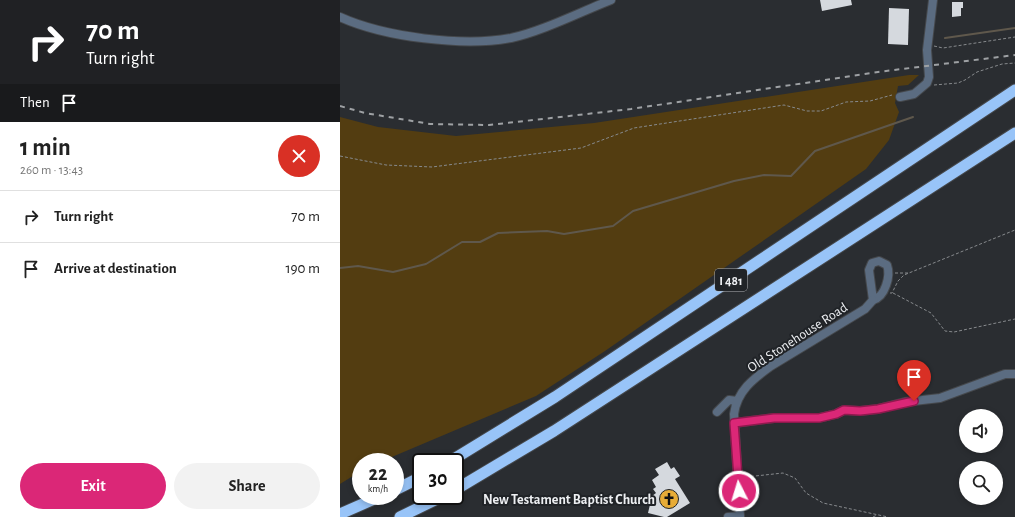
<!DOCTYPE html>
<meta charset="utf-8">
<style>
:root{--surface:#fff;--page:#f2f2f2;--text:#222;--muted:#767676;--line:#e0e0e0;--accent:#db2777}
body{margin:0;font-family:"Alegreya Sans",sans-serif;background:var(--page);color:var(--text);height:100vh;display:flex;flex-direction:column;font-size:15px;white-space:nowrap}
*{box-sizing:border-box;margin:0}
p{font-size:13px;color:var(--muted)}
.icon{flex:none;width:22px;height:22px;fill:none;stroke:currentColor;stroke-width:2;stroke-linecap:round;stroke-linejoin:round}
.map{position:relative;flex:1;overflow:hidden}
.drawer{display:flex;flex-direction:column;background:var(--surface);width:340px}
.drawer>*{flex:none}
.banner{background:#202124;color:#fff;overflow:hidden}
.tools{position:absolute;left:619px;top:409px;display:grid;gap:8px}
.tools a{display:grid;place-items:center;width:44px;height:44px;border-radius:50%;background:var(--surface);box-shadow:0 2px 6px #0003;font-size:20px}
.speed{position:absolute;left:12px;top:453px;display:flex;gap:8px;font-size:20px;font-weight:700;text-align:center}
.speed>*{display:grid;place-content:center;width:52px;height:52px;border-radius:50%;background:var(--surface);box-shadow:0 2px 6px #0003;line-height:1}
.speed small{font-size:10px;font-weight:400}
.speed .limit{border:2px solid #111;border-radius:6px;background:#fff;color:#111}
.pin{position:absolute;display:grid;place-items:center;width:34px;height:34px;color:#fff;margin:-41px -17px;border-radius:50% 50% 50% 0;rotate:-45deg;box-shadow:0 0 4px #0007}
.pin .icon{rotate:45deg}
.me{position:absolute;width:44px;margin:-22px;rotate:355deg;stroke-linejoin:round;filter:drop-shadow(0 0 3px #0008)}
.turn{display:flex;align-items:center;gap:14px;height:84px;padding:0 20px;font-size:18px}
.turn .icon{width:52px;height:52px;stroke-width:2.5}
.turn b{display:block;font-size:28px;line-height:34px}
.then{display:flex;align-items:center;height:38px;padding:0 20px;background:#0003;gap:8px;font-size:15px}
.round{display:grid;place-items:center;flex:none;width:42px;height:42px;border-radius:21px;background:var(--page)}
.headline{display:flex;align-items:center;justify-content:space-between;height:68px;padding:0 20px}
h1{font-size:24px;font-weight:600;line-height:30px}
.button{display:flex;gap:8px;margin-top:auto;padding:8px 20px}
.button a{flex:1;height:46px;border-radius:24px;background:var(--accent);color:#fff;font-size:16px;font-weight:600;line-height:46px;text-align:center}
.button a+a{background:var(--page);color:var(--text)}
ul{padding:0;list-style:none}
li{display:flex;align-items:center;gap:12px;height:52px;padding:0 20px;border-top:1px solid var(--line)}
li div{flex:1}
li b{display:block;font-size:15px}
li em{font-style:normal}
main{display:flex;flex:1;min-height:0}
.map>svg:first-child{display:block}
.green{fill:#533d11}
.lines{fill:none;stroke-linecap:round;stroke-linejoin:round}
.stream{stroke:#5f584c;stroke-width:2}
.building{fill:#d5d9de}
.minor-casing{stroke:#45484c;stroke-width:10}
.highway-casing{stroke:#45484c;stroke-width:13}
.path{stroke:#878a8d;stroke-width:1;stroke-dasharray:3 2;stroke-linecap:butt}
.minor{stroke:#5b6c81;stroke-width:8}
.highway{stroke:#98c4f8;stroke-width:11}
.rail{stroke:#9ea1a4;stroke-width:2;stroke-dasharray:5 5;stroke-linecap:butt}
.route-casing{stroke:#8e194d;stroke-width:10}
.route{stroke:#db2777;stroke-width:7}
.labels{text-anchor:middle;stroke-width:4;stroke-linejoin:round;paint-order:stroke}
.shield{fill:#202327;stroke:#b0b2b5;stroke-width:1}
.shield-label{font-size:13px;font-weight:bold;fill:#edeff2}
.street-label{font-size:14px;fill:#edeff2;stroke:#202327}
.poi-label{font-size:14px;font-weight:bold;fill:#edeff2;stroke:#202327;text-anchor:end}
</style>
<main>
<section class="drawer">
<div class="banner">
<div class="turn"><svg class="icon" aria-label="right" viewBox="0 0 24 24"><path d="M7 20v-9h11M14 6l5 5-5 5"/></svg><div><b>70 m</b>Turn right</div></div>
<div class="then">Then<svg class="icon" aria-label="arrive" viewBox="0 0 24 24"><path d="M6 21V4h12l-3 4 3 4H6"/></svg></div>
</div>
<div class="headline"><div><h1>1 min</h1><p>260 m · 13:43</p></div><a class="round" style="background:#d93025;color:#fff"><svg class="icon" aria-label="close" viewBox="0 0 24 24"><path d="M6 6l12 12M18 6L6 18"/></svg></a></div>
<ul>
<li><svg class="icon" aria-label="right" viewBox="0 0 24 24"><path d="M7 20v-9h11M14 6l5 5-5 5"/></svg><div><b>Turn right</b></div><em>70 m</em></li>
<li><svg class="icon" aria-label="arrive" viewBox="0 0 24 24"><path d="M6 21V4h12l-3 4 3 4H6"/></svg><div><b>Arrive at destination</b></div><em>190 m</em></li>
</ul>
<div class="button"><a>Exit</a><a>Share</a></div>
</section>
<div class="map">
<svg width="675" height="517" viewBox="0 0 675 517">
<rect width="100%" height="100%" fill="#2a2d31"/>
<path class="green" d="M569,75H579L568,85L558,86L555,103L559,112L549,140L526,169L265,351L196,396L40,462H21V471L0,484V117L38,127L116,136L254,123Z"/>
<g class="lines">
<g class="stream">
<path d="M605,38L675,28"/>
<path d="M0,268L18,266L53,272L86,264L122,242H140L158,233L207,231L224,234L273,226L293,211L394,181L424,175L451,176L475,151L573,117"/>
</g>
</g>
<g class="building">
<path d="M480,0H511L512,5L482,11Z"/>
<path d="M612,2H623V8H621V16L612,17Z"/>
<path d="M549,8L569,9L568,45L548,44Z"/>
<path d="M327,462L331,469L334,467L340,476L335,479L350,503L327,517H324L308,513L312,496L316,493L313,489L316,487L312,480L319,475L315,469Z"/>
</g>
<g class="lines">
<defs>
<g id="minor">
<path d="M0,17C44,37 123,47 171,38C203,31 240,12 271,0"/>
<path d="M560,97L574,94L587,83L589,77L587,50L593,0"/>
<path d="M539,261L547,265C551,276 545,297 533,300L529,270L532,263Z"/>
<path d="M377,412L389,400L397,401"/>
<path d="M395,423L434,418H479L496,414L504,410L520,411L538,409L565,402L600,398L665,374H675"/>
<path d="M388,517L400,516"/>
<path d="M400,517L394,414C397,391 413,379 431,366L525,309L533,300"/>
</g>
<g id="highway">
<path d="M109,462L215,397L675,90"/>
<path d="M55,490L81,477"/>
<path d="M115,490L214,431L675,133"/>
<path d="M0,514L41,496"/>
<path d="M60,517L103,496"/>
</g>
</defs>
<use href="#minor" class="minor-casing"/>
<use href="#highway" class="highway-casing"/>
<g class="path">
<path d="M594,46L603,48L675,37"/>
<path d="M594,85L618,83L625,80L637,72L662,64L675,63"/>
<path d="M0,156L46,165L92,167L241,148L294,128L444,105L467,111H481L506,102L530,101L552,95"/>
<path d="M555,273H568"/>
<path d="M550,293H552L558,281L564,275L675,230"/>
<path d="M553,293L591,313L605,331L614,332L675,319"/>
<path d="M406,477L443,473L455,478L466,493L483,503L548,517"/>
<path d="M533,517L537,515"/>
</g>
<use href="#minor" class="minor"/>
<use href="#highway" class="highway"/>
<path class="rail" d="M0,106L25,113L90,124L149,125L291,109L538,72L675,55"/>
</g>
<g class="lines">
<defs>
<path id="route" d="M399,491L394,423L434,418H479L496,414L504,410L520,411L538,409L574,401"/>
</defs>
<use href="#route" class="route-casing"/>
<use href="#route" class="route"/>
</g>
<defs>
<symbol id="church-disc" viewBox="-11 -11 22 22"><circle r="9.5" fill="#e7ac37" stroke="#202327"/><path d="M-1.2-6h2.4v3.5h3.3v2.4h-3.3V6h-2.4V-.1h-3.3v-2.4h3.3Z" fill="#111"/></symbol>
</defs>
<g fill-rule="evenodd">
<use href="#church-disc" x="318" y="488" width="22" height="22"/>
</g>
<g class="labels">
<rect class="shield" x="375" y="269" width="32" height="22" rx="3"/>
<g class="shield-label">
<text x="391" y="285">I 481</text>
</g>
<g class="street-label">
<text transform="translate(457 337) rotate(-33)" y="5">Old Stonehouse Road</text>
</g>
<g class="poi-label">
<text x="315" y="504">New Testament Baptist Church</text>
</g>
</g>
</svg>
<div class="tools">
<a><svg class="icon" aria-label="sound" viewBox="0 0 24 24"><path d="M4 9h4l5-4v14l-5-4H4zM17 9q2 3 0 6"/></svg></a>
<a><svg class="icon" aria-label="search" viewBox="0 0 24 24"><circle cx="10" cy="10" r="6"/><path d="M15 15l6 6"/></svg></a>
</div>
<div class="speed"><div>22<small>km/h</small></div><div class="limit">30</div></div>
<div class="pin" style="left:574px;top:401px;background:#d93025"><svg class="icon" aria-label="arrive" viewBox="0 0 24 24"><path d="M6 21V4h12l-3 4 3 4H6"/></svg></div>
<svg class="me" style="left:399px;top:491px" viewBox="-20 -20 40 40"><circle r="17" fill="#db2777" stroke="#fff" stroke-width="3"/><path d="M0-11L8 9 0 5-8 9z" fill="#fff"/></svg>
</div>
</main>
